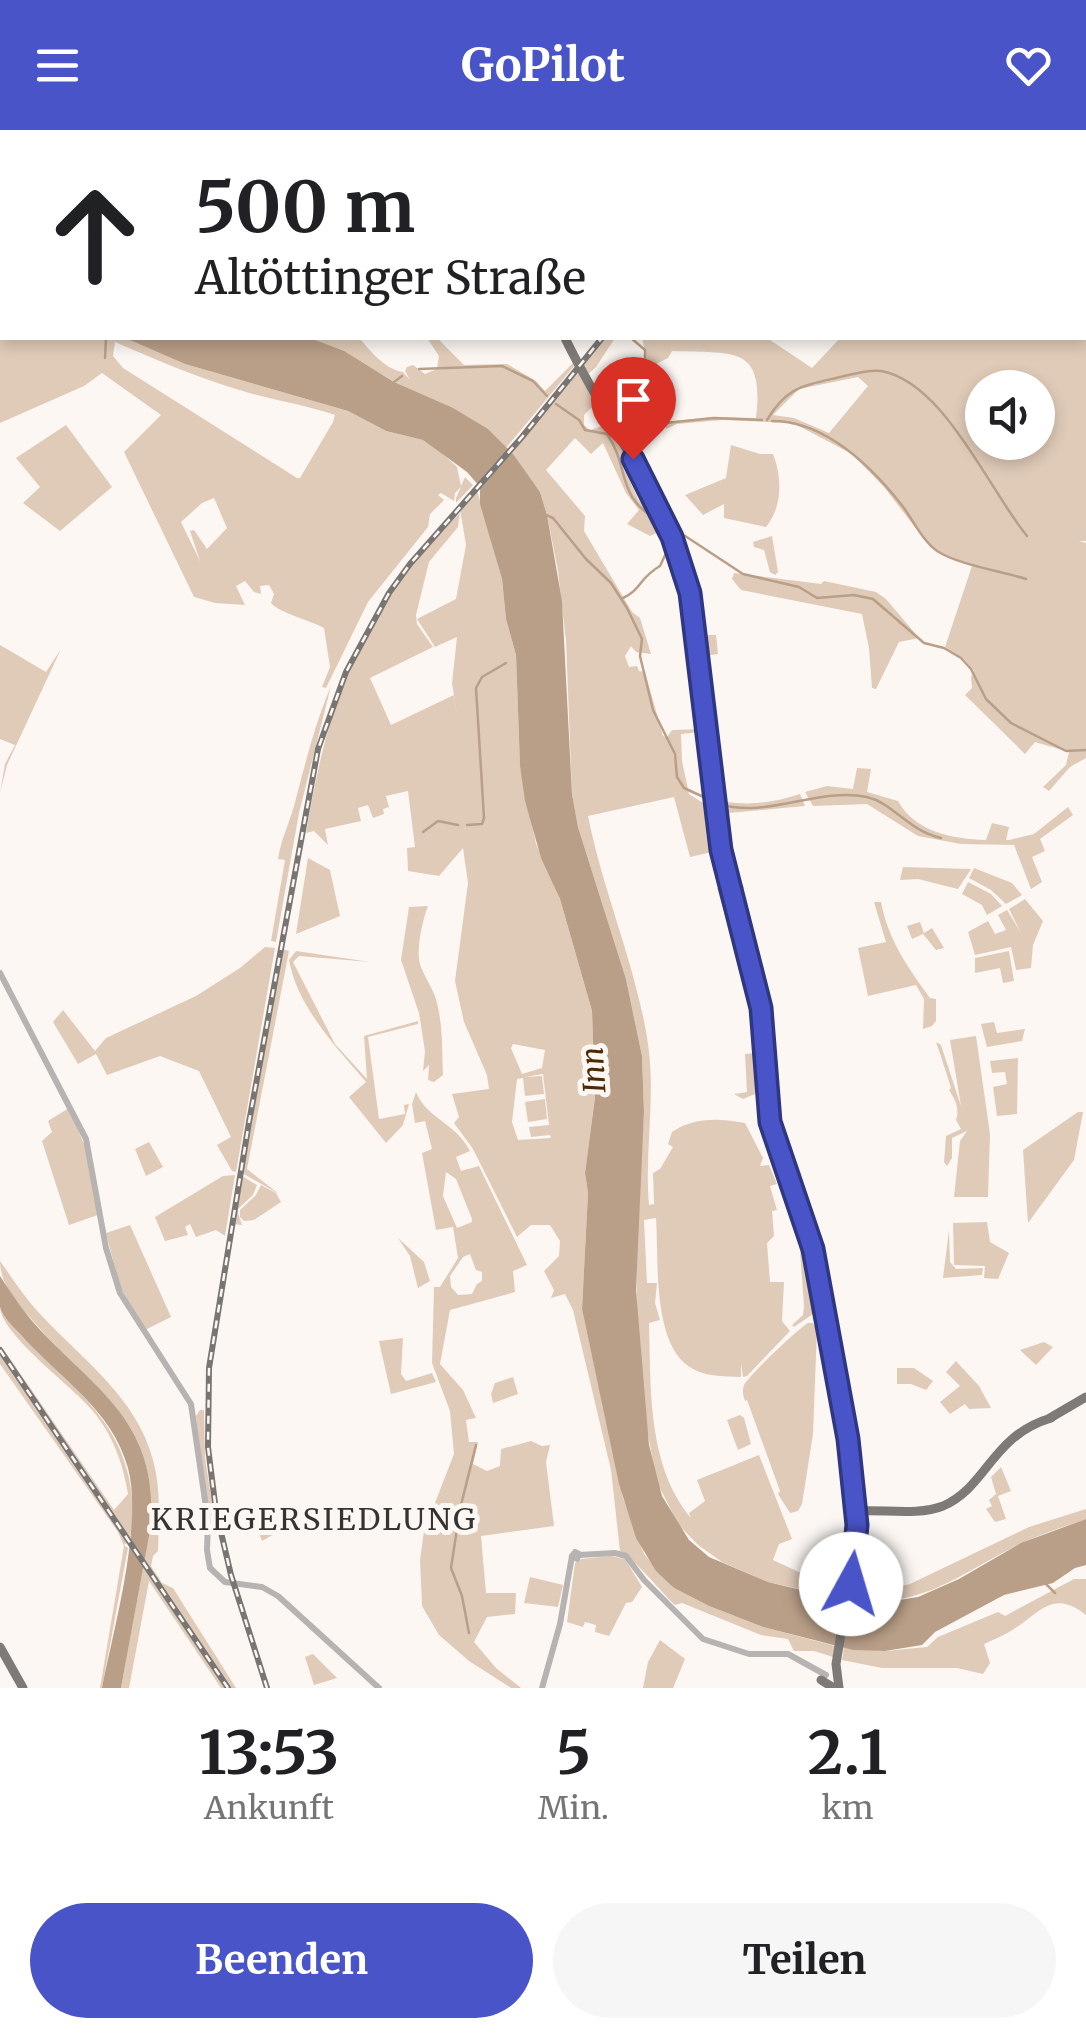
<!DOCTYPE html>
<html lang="de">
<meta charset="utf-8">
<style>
:root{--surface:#fff;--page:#f6f6f6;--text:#202124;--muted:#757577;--accent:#4954c9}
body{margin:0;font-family:Merriweather,serif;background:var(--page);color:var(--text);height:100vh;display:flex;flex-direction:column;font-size:38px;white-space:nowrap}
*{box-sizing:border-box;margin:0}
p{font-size:32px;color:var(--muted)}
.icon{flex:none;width:55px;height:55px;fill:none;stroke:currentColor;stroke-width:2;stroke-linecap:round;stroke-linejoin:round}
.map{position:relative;height:1558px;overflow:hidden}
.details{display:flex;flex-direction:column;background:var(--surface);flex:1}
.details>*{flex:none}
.guide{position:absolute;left:0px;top:0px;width:1088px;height:210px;box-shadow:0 5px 15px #0003;background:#fff;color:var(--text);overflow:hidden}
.controls{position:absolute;left:965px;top:240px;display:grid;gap:20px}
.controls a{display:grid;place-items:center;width:90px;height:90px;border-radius:50%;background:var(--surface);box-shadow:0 5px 15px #0003;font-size:50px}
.pin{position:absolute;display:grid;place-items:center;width:85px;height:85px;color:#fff;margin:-102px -42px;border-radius:50% 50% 50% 0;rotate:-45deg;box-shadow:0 0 10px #0007}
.pin .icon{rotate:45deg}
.me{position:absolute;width:110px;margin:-55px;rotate:6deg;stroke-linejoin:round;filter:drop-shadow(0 0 8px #0008)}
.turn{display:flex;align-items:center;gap:35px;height:210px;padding:0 30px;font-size:45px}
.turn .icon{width:130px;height:130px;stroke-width:2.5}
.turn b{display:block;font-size:70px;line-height:85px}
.eta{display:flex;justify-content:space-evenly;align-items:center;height:170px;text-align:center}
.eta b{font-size:60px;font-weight:700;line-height:70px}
.primary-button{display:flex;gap:20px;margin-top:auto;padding:20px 30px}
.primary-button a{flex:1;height:115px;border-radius:60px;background:var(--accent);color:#fff;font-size:40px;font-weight:700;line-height:115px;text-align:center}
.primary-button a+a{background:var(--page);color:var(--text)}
header{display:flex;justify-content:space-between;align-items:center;height:130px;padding:0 30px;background:var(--accent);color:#fff;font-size:45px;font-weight:700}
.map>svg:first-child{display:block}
.green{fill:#e0cbb8;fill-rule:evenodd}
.water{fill:#b99f88}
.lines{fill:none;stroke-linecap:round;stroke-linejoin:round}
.stream{stroke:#b99f88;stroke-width:2.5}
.minor{stroke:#b6b3b2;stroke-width:6}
.major{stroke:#7e7a77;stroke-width:9}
.rail-casing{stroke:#787573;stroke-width:6}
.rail{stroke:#fcf7f3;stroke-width:2.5;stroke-dasharray:8;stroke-linecap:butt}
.route-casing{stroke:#2f3783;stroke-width:25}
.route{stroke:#4954c9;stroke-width:18}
.labels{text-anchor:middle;stroke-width:10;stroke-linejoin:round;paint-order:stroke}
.water-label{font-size:30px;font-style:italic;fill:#4c2900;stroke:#fcf7f3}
.neighbourhood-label{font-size:30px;letter-spacing:2.5px;fill:#363432;stroke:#fcf7f3}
</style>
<header><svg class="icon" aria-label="menu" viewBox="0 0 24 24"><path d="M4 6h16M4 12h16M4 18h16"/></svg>GoPilot<svg class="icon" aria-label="heart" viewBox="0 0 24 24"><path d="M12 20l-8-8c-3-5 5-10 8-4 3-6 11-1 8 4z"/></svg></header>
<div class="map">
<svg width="1086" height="1558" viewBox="0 0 1086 1558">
<rect width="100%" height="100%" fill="#fcf7f3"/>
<g class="green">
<path d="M0,0L8,2H2V208H125L185,234L348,281L386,301L423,310L433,315L457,337L461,356L465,347L473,355L456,373V368L461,357L455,363L454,371L441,363L438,365L444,370L430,384L428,397L368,472L326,558L322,557L330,537L324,498C310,490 279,483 271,473L274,464L269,455L260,456L261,464L254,462L245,451L236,456L245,475L215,473L194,467L124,322L161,285L102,243L84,256L0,293ZM115,212C159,231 205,251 253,264C280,271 308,276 335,285L333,292L300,348H297L123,238L113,226ZM214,368L227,398L207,419L194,400L190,401L200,431L181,392L202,373Z"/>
<path d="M58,0H227L229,2H58Z"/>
<path d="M711,0H1086V411H1079L1086,413V628L1070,637L1049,661L1043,657L1066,635L1069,622L1035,612L1025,624L965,565L972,558L971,547L974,541L964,529L945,517L972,436L931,418L884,357L852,324L793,293L723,290L677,294L666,299L665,292L714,287L756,288C765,213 732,224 672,221L668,228L654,235L660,251L652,253L642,208H767L812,238L840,208H1085V2H710ZM858,247L868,256L829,303L794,288L773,285L799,259ZM982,258H1038V312H982Z"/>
<path d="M310,208H359C371,221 384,239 403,242L410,250L405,241L407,237L413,235L425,244L437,239L439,226L427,208H437L464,235L507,234L536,251L545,261L573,233L560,208L575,235L506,318C473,283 433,274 393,251C365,235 340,220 310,208Z"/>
<path d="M605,208H615L596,237L588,244L583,236Z"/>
<path d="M578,242L595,274L584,285V295L590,300L605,295L597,281L631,329L622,335L639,371L661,388L665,399L650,406L627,394L639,380L626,363L603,313L591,324L575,308L546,340L585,386L584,401L632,482L640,488L651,524L636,522L631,516L625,526L629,537L637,536L639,541L645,542L663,606L667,607L672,600L703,599L707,633L704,634L699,602L681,604L682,631L689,664L703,673L712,671L724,750L719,748L712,722L690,727L674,667L588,686C603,761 634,831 647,907C657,966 644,1018 649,1075L654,1074L653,1043L660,1039L673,1017L668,1014L672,1002C693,987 720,988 745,993L763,1028L760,1036L769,1035L777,1054L770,1056L777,1080L772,1081L774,1106L767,1113L770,1152H784L782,1191L790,1201L747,1246L743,1247L741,1234V1247C725,1246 709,1247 695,1240C651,1220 659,1130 656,1088L644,1090L647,1153H657L655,1173L660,1190L649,1193C651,1258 647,1335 691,1388L689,1383L705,1371L697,1350L759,1325L792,1409L779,1414L773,1430L814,1449L846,1455L843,1469L768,1452L722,1432L698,1415L678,1394L656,1350L644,1281L637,1199L636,1114L644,982L642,926L626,849L578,697L572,664L566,511L558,441L547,385L540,362L510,322Z"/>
<path d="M66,295L112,357L60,401L23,373L40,357L16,328Z"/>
<path d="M731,315L760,324H773C782,347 783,376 766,397L724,388V374L703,385L685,365L726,348Z"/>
<path d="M477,360L502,449L506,489L516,525L520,636L536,714L560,769L592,881L595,966L585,1043L588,1063L582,1179L623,1368L644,1424L674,1458L709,1476L763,1497L835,1516L833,1527L814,1521H794L788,1509L761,1505L682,1473L675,1475C662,1463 631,1425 620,1421L611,1340L573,1180L565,1164L551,1168L554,1160L544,1141L559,1126L560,1111L550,1095H531L517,1107L473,1019L454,993L459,987L452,964L489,959L487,945L464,892L455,851L468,753L463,718L439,746L408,741L407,718L415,717L408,661L386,666L389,677L383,679L384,684L373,688L368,675L358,678L361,691L325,699L328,715L314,701L306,703C328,570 362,478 460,383L458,397L429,432L416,485L417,494L433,517L370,548L391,595L454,565L457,587L452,553L457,507L435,517L417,489L456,469L466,415L460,379ZM513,914L545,920L542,938L522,944L511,918ZM543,944L549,995L529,997L531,1007L550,1005L551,1008L518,1010L512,992L517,949L523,948L525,966L544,964L542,946L525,947Z"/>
<path d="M772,406L778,442L775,445L770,442L764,420L754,417L753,412Z"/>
<path d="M734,443L821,454L824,451L876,462L886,469L919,508L899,512L876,559L872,558L869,518L862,484L741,460L732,449Z"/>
<path d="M696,465L702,505H716L718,524L704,526L720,671C749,676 772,673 800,664L805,676L718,684L693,466Z"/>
<path d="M0,515L46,542L61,519L7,635L0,663L5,634L15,615L0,609Z"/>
<path d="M331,556L299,683L276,812L271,811L285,730L278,729C281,709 289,694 294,676C305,635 314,596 331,556Z"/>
<path d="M857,638L871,639L867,662L898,671C915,702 953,709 986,710L992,693L1009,697L1006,710H1009L1034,704L1068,677L1073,685L1040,709L1045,721L1032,727L1042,752L1031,759L1014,715L961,714L918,706L867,674L813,676L805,662L827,656L853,659Z"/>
<path d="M308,728L330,740L340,786L296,804Z"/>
<path d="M903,737L971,739L958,759L918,749L900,750Z"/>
<path d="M974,738L1012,753L1022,765L1006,774L991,760L969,748Z"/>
<path d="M738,747L744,757L740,776L765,875L771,956L780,1008L814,1103L827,1163L834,1177L828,1178L778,1012L769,966L767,917L732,750Z"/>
<path d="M968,752L991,764L1002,776L987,785L982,775L962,764Z"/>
<path d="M726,756L754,852L762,917V956L755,964L743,969L734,964L747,962L745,924L755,923C751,858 734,818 717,758Z"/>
<path d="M1025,769L1043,791L1033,815L1031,838L1016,840L1011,817L975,825L968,802L988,791L995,804L1006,800L998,785L1007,780L1021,803L1009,779Z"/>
<path d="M874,772H881C888,810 909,839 930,868L936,869V891L932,896L923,899L924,869L916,855L868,866L858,818L886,812Z"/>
<path d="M428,776C422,792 415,823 421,837C426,850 434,860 437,873C443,896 442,922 443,945L434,952L428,950L429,935L423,941L425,921L419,883L401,830L409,777Z"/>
<path d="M920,792L924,803L932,798L944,818L936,820L923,804L912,809L907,796Z"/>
<path d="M265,817L275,818L236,1042L232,1041L217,1015L231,1007L199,941L160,926L107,945L96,924L78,934L53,892L63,880L95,921L106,908L196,866L240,838Z"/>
<path d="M282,819L289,821L247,1039L279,1064L242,1043Z"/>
<path d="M296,821L370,832L299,826L293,832L335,914L367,949L364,906L418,891V894L368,907L379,989L405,984L404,975L409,974L403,995L386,1013L349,967L366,952C336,917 297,876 289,830Z"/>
<path d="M1009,821L1014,851L1003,853L1000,838L975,843V828Z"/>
<path d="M994,892L997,903L1025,899L1022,911L987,917L981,894Z"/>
<path d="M976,906L990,1004L988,1067H954L960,1011L967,1001L952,1008V1028L947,1036L944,1032L946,1006L961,999L956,990C960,979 955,969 949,960L951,958C946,942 941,926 936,912L941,915L961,976L950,910Z"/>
<path d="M1018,928L1017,984L997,986L993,957L1007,954L1005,942L992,943L990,931Z"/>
<path d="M416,962C427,989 455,992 470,1021L456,1027L461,1041L479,1036L527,1135L513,1141L515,1162L450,1180L440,1234L463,1260L476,1288L466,1290L469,1312H478L473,1334L487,1341L500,1336L501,1319L531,1311L542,1316L550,1315L546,1332L554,1396L481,1406L486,1463H516L515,1484L487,1487L474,1512L496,1538L521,1558H511L469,1531L439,1505L422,1476L420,1430L424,1401L454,1324L450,1281L432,1233L434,1157H440L458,1128L453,1097L436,1100L422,1023L432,1019L425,991L415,993L412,974ZM446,1042L456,1049L472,1089V1092L457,1098L443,1066ZM470,1124L476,1140L482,1142V1151L477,1154L472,1164L458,1165L451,1157L450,1146L463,1127Z"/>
<path d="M545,969L547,989L528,992L525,972Z"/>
<path d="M69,978L86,1019L98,1085L69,1095L42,1011L52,1002L48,991Z"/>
<path d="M1078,982H1083L1074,1030L1028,1093L1023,1020Z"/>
<path d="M149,1012L163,1037L146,1046L135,1019Z"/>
<path d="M235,1045L225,1106L216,1100L196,1107L190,1094L185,1097L188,1105L165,1111L155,1087L223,1046Z"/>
<path d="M242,1046L257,1055L253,1065L237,1080L242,1095L233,1094Z"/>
<path d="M261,1055L276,1063L281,1072L254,1090L244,1091L240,1087V1080L256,1065Z"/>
<path d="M987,1092L990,1112L1009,1123L998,1149L984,1148L985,1136L954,1135L953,1093Z"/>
<path d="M130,1095L171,1187L145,1200L120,1157L106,1103Z"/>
<path d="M949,1100L950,1132L956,1139L983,1138L982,1145L943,1148Z"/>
<path d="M799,1107L807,1118L816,1182L794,1197L792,1195L803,1185L804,1176Z"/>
<path d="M398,1108L424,1132L430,1151L418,1158L410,1126Z"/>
<path d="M0,1131C13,1149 26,1170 42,1186C83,1230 137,1268 153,1330C161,1359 159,1391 158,1421L153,1426L151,1436L162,1453L173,1458L236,1558H230L144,1431C171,1289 105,1277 27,1184C13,1168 0,1152 0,1131Z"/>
<path d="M0,1178C42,1237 114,1273 129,1348C133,1368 135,1390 129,1409L0,1214L114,1380L128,1364C123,1333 113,1305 92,1280C72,1256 4,1207 0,1178Z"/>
<path d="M808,1193H813L817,1200L813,1304L802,1374L798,1381L790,1383L778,1364L780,1361L747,1270L745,1271C743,1265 742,1261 744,1255C748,1246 799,1198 808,1193Z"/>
<path d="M403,1208L401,1244L406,1251L432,1243L436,1252L391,1264L379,1211Z"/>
<path d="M1044,1212L1053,1217L1036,1235L1020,1220Z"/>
<path d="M0,1224L128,1412L124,1415L128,1418L102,1558H100L124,1416L118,1402L0,1234Z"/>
<path d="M956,1231L979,1256L991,1278L969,1279L965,1274L950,1284L940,1272L960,1256L946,1242Z"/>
<path d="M897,1238H914L933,1251L926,1260L911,1254H897Z"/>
<path d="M513,1247L518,1264L493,1273L491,1264L495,1253Z"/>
<path d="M200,1280H204L205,1327L215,1393H212L202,1343L196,1286Z"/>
<path d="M740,1285L744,1288L751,1314L738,1320L727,1290Z"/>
<path d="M1001,1337L1011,1361L998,1366L1006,1389L995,1392L986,1379L992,1376L989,1370L996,1364L991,1347Z"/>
<path d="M393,1374L392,1386L363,1395L360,1380Z"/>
<path d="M269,1375L278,1402L262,1411L251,1383Z"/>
<path d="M1086,1379V1389C1064,1397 1041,1404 1020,1414C962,1442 923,1479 853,1470L856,1456L888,1459L910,1454L1029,1397Z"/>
<path d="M611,1426L625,1429L642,1457L632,1472L626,1473L609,1506L595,1502L596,1495L585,1492L583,1497L567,1492L575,1433L581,1429Z"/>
<path d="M143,1437L225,1558H221L149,1451L129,1558H121Z"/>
<path d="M530,1447L563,1455L558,1477L524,1473Z"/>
<path d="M1074,1449H1086V1485C1053,1459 1041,1482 1014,1499C1005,1505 994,1509 984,1514L990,1533L983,1544L957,1538H882L842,1530L844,1518L885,1521L927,1517L938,1507L998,1482L1005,1486Z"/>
<path d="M660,1510L685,1529L673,1558H643L648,1532Z"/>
<path d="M313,1524L337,1548L314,1555L305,1527Z"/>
</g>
<g class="water">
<path d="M125,208H310L344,221L394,252L453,278L488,299L513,324L540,362L547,385L562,471L572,664L578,697L626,849L642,926L644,982L636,1160L649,1315L662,1366L689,1410L709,1427L768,1452L834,1468L856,1477L918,1467L959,1449L1021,1413L1086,1389V1435L1075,1438L1053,1453L1004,1465L935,1502L922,1515L885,1521L853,1520L763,1497L709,1476L674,1458L656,1441L636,1408L619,1354L582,1179L588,1063L585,1043L595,967L592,881L560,769L541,728L525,671L520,636L516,525L506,489L502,449L480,374V357L467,342L423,310L386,301L348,281L185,234Z"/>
<path d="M0,1146C13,1166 26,1185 42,1202C104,1266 157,1295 151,1395L121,1558H102C114,1497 143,1395 128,1338C112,1280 62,1250 23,1207C16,1199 3,1188 0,1177C0,1169 0,1155 0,1146Z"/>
</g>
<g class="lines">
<g class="stream">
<path d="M277,0L278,2"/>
<path d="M631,208L645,220V236"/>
<path d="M105,228L106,208"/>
<path d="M419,239L502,236L533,251L547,266"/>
<path d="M647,240L665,293L714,288L762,290"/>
<path d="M394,252L402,246"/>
<path d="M556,274L579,290L585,300L607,304C631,339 614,367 661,392"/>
<path d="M767,290C786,258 801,256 836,248C850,245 867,239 881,241C944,252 989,360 1027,406"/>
<path d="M772,291C826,291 873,338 904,378C914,392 923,411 937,421C959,435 1001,441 1026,449"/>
<path d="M546,385L553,388L586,429L611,453L627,478L642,509L640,526L653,580L675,624L677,647L684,658L710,670"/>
<path d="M673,398L743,444L799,457L817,468L854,465L873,469L924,513L944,518L961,528L971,539L986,569L1011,593L1066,621L1086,620"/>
<path d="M623,468C642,459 639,448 660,436L667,421"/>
<path d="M719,674C768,689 817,657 867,667C893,673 907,700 941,708"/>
<path d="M467,695L482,694L484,688L476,558L482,547L506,533"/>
<path d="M423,702L438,691L458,695"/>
<path d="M1046,1454L1055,1463"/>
<path d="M469,1503L462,1466L451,1438L460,1379L476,1315"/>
</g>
<g class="minor">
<path d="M0,843L86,1009L106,1118L120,1163L191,1274L208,1391L207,1420L210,1438L225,1452L262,1457L278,1466L379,1558"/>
<path d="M575,1422L579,1424L577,1429L572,1426Z"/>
<path d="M579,1425L615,1423L626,1426L644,1450L703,1509L749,1524H788L826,1545"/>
<path d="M542,1558L560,1494L572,1426"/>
</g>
<g class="major">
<path d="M400,0L402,2"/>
<path d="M565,208C606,293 667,370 690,463L721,720L758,862L770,992L813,1119L849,1309L856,1412L836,1534L839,1558"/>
<path d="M1050,1288L1086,1267"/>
<path d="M856,1381C883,1379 918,1386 943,1376C988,1356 991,1306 1051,1288"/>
<path d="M0,1517L23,1558"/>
<path d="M821,1550L834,1558"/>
</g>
<defs>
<g id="rail">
<path d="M706,2L707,0"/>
<path d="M0,1220L228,1558"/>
<path d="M267,1558L231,1445L216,1381L208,1317L209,1238L249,992L318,619L346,542L389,463L410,434L522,307L602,208"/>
</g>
</defs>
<use href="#rail" class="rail-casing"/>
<use href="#rail" class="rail"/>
</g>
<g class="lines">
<defs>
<path id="route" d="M633,329L672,407L690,463L721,720L761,878L770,992L813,1119L848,1309L857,1395L851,1454"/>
</defs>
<use href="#route" class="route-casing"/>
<use href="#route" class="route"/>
</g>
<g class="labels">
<g class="water-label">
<text transform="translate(594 940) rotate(-94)" y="10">Inn</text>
</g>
<g class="neighbourhood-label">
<text x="314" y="1400">KRIEGERSIEDLUNG</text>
</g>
</g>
</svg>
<div class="controls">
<a><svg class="icon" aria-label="sound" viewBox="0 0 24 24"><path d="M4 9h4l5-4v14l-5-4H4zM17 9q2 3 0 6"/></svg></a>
</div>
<div class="pin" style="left:633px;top:329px;background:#d93025"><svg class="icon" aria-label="arrive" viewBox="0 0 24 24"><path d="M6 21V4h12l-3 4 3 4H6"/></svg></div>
<svg class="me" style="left:851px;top:1454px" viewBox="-20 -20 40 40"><circle r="19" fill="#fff"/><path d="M0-13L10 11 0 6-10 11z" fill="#4954c9"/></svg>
<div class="guide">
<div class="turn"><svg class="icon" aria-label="ahead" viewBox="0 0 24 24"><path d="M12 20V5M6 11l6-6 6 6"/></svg><div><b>500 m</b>Altöttinger Straße</div></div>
</div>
</div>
<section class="details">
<div class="eta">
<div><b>13:53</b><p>Ankunft</p></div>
<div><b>5</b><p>Min.</p></div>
<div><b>2.1</b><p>km</p></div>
</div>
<div class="primary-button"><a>Beenden</a><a>Teilen</a></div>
</section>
